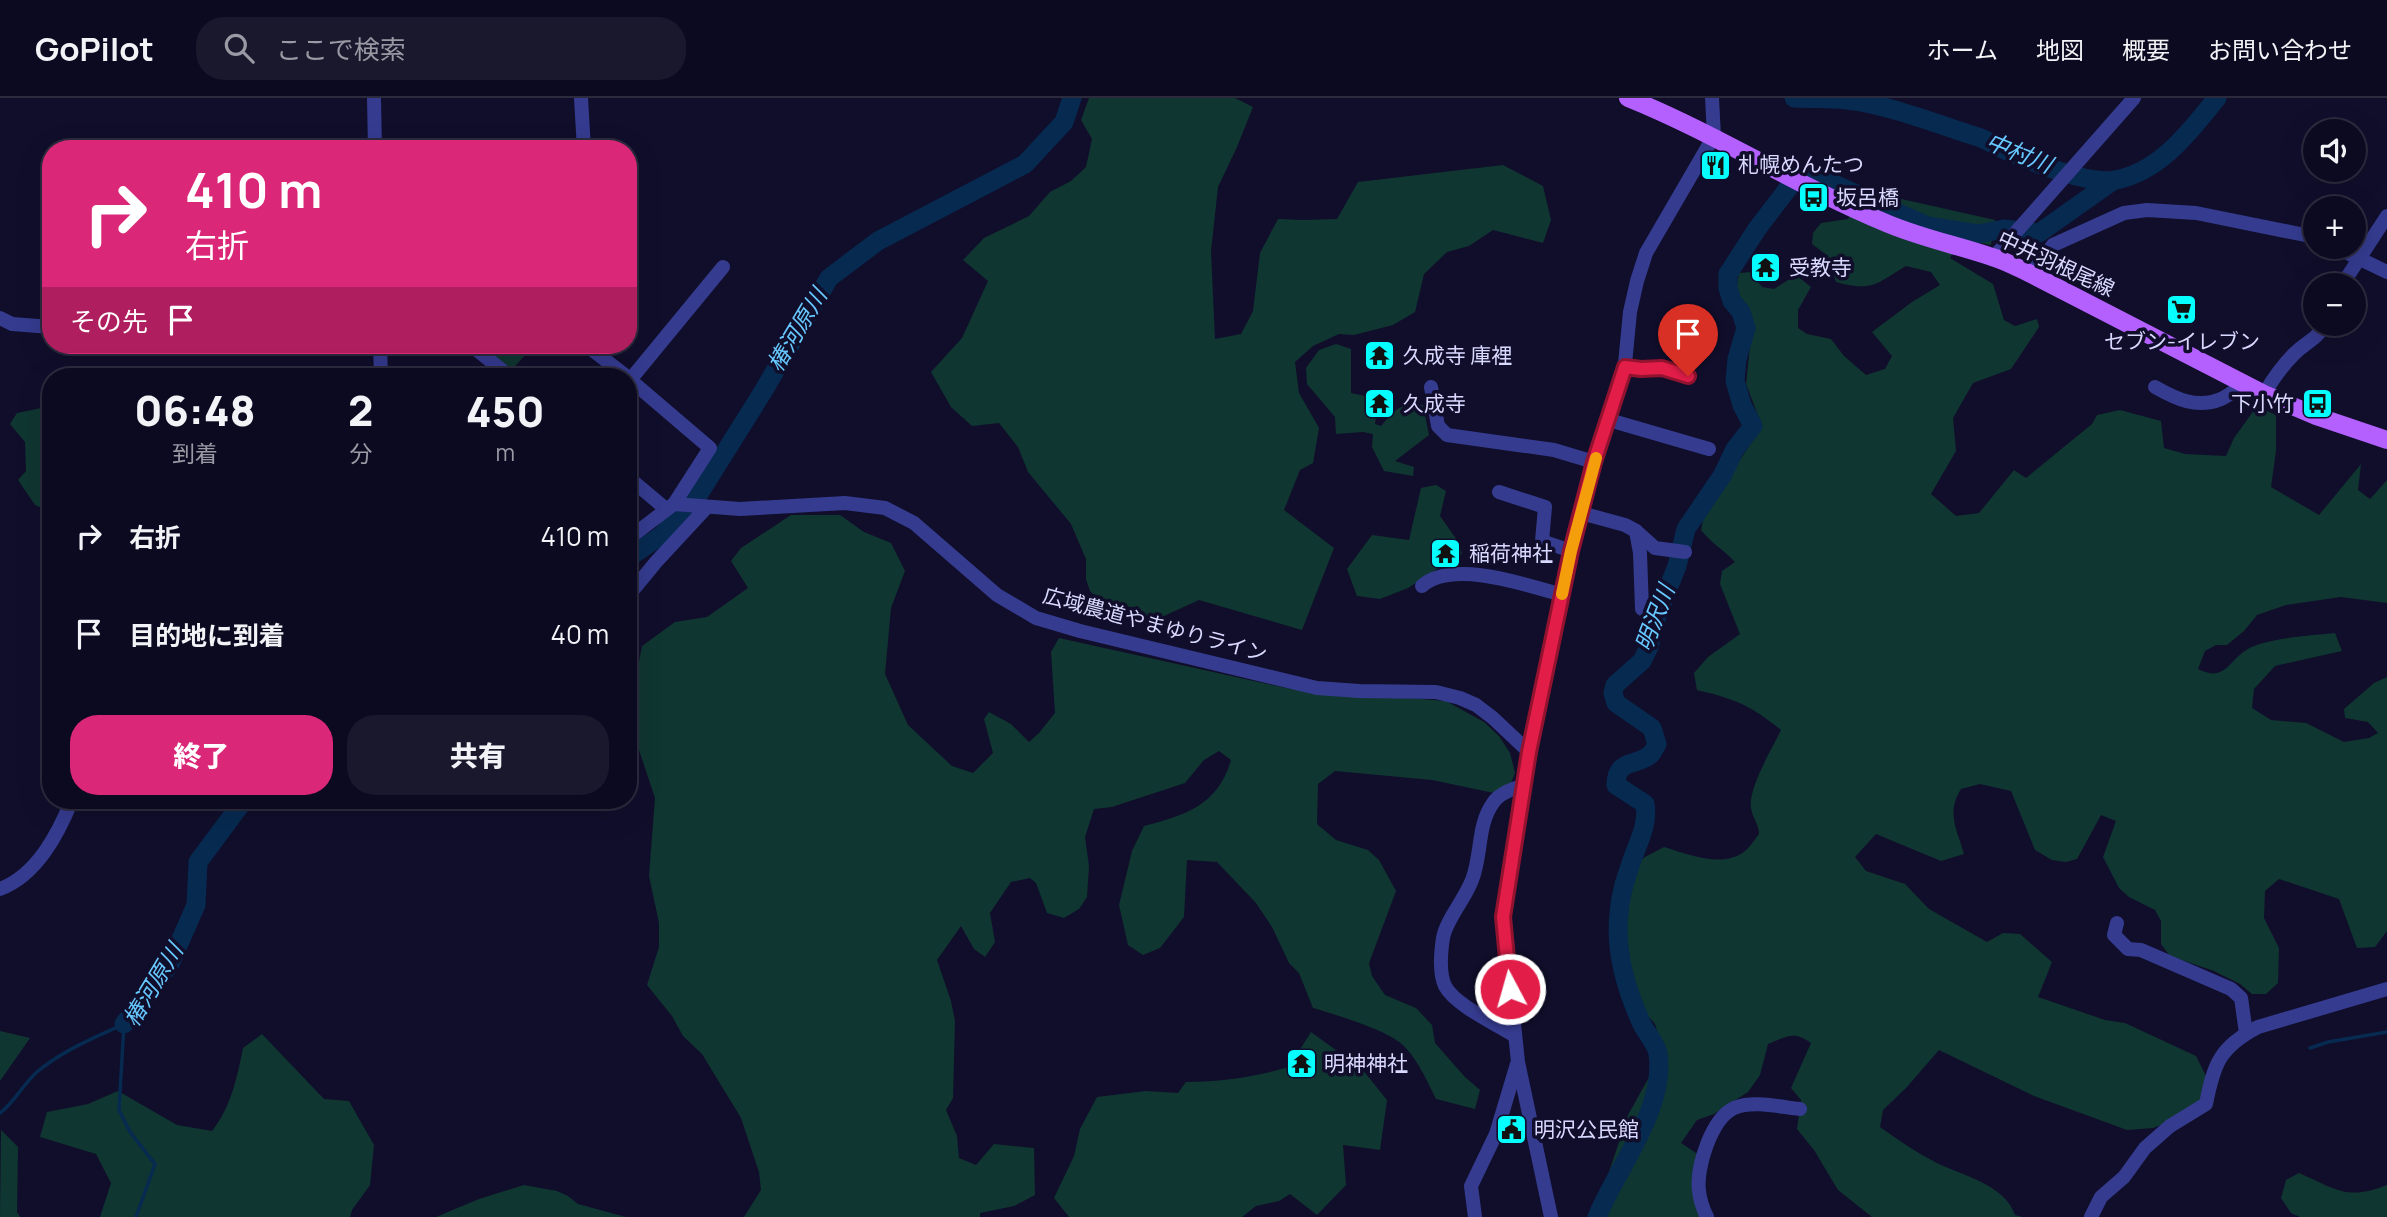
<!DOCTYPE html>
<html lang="ja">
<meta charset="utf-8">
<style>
:root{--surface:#0c0a20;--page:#1a182d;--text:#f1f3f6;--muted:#9a9aa5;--line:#2c2b3e;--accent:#db2777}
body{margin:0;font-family:Manrope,"Noto Sans JP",sans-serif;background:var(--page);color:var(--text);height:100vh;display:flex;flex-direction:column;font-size:26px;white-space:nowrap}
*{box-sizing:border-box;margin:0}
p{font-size:23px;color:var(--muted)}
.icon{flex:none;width:38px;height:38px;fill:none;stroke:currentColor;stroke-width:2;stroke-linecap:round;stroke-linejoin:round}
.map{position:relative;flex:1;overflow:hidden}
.sheet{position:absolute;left:42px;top:270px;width:595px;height:441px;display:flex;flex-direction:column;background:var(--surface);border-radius:28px;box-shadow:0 7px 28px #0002,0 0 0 2px var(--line)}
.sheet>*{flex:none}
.hud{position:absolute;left:42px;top:42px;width:595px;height:214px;border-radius:28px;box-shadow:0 7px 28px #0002,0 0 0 2px var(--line);background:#db2777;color:#fff;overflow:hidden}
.tools{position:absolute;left:2303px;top:21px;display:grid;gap:14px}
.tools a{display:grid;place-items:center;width:63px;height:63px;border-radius:50%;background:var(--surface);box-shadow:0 7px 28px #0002,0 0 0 2px var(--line);font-size:35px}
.pin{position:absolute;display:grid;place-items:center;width:60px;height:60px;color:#fff;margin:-72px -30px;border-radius:50% 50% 50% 0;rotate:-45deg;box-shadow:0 0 7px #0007}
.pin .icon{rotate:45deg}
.me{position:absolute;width:77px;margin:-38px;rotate:354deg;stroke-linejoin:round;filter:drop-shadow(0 0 5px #0008)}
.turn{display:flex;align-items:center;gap:24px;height:147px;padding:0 28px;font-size:32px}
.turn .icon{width:91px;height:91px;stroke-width:2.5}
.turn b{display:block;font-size:49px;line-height:60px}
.then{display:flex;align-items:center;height:66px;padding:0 28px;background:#0003;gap:14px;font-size:26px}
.eta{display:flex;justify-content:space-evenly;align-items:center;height:119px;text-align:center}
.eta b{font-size:42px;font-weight:800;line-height:49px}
.button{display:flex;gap:14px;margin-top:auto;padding:14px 28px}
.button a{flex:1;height:80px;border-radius:28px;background:var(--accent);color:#fff;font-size:28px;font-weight:800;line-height:80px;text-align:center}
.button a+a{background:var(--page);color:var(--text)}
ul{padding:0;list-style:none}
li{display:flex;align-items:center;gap:21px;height:98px;padding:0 28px}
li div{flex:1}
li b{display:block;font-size:26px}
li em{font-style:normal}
header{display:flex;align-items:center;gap:42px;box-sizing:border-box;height:98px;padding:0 35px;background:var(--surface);border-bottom:2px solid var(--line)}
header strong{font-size:33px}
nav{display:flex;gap:38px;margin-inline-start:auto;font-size:24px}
.search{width:490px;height:63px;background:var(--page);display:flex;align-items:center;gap:18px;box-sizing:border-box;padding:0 24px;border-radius:28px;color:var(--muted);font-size:26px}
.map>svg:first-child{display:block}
.green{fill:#103631}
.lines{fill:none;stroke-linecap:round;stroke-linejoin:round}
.stream{stroke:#072a51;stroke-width:3.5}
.river{stroke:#072a51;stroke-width:19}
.minor{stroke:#353b8f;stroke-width:14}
.major{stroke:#b360ff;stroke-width:18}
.route-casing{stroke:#92132f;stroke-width:18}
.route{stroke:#e11d48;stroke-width:12}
.slow{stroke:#f59e0b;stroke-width:12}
.labels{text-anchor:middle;stroke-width:7;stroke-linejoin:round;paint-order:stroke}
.poi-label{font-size:21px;fill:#d9d9ff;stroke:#100e2b;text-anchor:start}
.street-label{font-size:21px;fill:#d9d9ff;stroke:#100e2b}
.water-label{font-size:23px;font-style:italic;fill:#67c9ff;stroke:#100e2b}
</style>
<header>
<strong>GoPilot</strong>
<div class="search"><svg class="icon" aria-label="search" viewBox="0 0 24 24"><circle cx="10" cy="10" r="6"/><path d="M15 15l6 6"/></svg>ここで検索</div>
<nav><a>ホーム</a><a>地図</a><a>概要</a><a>お問い合わせ</a></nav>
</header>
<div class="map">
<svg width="2387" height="1119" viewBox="0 0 2387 1119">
<rect width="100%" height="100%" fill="#100e2b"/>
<g class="green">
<path d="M1089,0H1235L1253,9L1237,49L1218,89L1211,153L1215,241L1241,236L1253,213L1260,155L1278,121L1303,122L1337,121L1358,84L1503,67L1543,88L1551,122L1543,145L1493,132L1469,148L1447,154L1424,176L1415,214L1393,227L1354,237L1339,236L1313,248L1295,264L1299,295L1319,330L1313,365L1300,372L1284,412L1334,450L1302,532L1199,502L1164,518L1146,520L1119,516L1101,504L1090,493L1086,481V461L1071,426L1028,374L1018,349L999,325L972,328L951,309L931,274L962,240L988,183L963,162L984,140L1029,118L1050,94L1071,83L1086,69L1092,41L1081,22Z"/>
<path d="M1866,93L1995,122L1991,147L1961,142L1950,160L1993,186L2004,222L2015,228L2037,221L2039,229L2011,271L1973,285L1953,320L1956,353L1931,396L1956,418L1979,415L2014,372L2026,380L2092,326L2097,317L2120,312L2161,323L2164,350L2185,356L2226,358L2234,340L2257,308L2276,317V353L2271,389L2319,417L2361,366L2358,392L2370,401L2387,382V505L2341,499L2286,507L2257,517L2244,533L2227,547H2216L2205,553L2198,571C2226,585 2228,562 2248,551C2267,540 2314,537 2335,535L2342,553L2275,568L2254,591L2252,610L2271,622L2306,625L2344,644L2369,640L2378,635L2368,624L2345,620L2344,611L2374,585L2387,579V833L2375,849L2357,850L2339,801L2279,781L2265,793L2264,820L2279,850L2278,885L2266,896H2252L2240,886L2214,873L2170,858L2161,846V823L2155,812L2129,799L2119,790L2103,759L2116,723L2101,717L2077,761L2066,764L2052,762L2035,752L2011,693L1980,686L1961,691C1946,715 1957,731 1964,756L1941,763L1876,736L1855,759L1866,773L1905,786L1929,811L1987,844L2003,835L2020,836L2052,864L2038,899L2105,922L2125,925L2196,958L2210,986L2191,1016L2153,1030L2127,1032L2034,998L1939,952L1906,990L1883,1012L1880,1029C1898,1042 1916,1054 1935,1064C1960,1077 2005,1086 2015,1117L2023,1119H1872L1838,1092L1814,1052L1797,1031L1801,1002L1791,990L1811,945C1794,932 1786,939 1768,946L1760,977L1748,994L1714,1016L1697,1022L1681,1045L1699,1057L1694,1067L1702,1119H1602L1601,1098L1628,1017L1663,954L1655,926L1622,889L1612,841L1615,782L1645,759L1664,749C1688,756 1723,771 1745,753C1750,749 1755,741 1759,736C1759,726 1752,719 1751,710C1748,690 1772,651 1781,632C1750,607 1735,601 1697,592L1694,575L1708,559L1740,536L1720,486L1722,473L1735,464C1724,452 1711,445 1701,432L1704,417L1762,328L1746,286L1752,229L1736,192L1739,175L1751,174L1762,189L1774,191L1796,177L1811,189L1798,212V230L1807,236L1831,241L1844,258L1866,277L1885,271L1892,258L1872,234L1912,204L1940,187L1931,174L1906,168C1876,186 1872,194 1836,184L1828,158L1812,146L1813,135L1821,125L1848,121Z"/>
<path d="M1336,246L1351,251V295L1374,300L1373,310L1377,312L1375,326L1381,328C1397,310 1399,306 1423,307L1429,337L1395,363L1414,369L1413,378L1384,373L1372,349L1373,336L1363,334L1336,336L1335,319L1307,286L1306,270L1319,252Z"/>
<path d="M481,247H534L510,274Z"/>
<path d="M51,308V414L35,407L18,382L26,373L25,344L10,326L17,315Z"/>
<path d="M1436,387L1446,393L1440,418L1459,445L1462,455L1457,466L1437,471L1408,490L1380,501L1357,498L1347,471L1372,437L1409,442L1421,390Z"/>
<path d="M791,417H840L864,434L891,445L905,473L891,510L885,576L908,627L952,668L973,675L993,655L984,621L989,614L1011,626L1029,644L1039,635L1055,615L1051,554L1059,540L1286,590L1446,603L1484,624L1499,638L1510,655L1515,675L1510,688L1494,695L1432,682L1335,673L1318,686L1317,726L1336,742L1368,752L1379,762L1396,793L1369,865L1372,878L1385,897L1416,910L1432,927L1435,945L1465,979L1480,992L1475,1011L1436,1001C1427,983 1419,964 1405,949C1391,933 1334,916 1313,910L1299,875L1289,865L1272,829L1256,805L1217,764L1187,762L1184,819L1160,850L1143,857L1128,847L1119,807L1132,753L1144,728C1186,717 1218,707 1231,662L1219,653L1204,662L1185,685L1112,709L1094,711L1085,739L1089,768L1087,799L1079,811L1064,820L1047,815L1036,785L1030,780L1011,784L990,815L995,844L985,859L974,851L961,828L937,862L951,903L955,923L953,1000L946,1012L957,1038L959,1060L976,1067L994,1046L1034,1050L1035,1097L1014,1108L980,1115V1119H744L761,1092L759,1074L741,1020L702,956L683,938L672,918L647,887L659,849V825L649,778L655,700L628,619L642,548L675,524L707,519L748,490L731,463L741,450Z"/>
<path d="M0,933L30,940L0,983Z"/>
<path d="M1311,934L1362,971L1387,1002L1380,1052L1343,1047L1346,1087L1317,1117L1290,1096L1279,1103L1256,1108L1242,1119H1069L1054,1100L1074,1058L1080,1031L1097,999L1146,993L1178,995L1186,984C1222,984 1254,979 1289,969Z"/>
<path d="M262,936L324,1001L349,1003L374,1047L370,1087L352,1112L350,1119H100L111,1085L96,1056L40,1039L47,1014L88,1006L118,993L177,1027L212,1033C231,1009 237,980 243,950Z"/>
<path d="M1,1032L18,1049L17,1114L20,1119H0Z"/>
<path d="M2299,1075C2336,1091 2347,1103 2387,1087V1119H2300L2291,1115L2281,1100L2286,1082Z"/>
<path d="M524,1087L557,1093L568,1098L578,1106L626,1119H436L479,1101Z"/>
</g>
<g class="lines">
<g class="stream">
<path d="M2310,950L2328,944L2387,934"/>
<path d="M0,1015C15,1004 23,986 37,974C63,952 94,940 124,926L119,1012L130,1034L155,1066L136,1119"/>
</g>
<g class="river">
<path d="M1794,0C1812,1 1830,0 1847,2C1886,6 1937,26 1975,38C1987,41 1997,49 2009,54C2035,65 2088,87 2116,82C2161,73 2190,33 2217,0"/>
<path d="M1810,78L1823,81L1927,128L1978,136L2004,131L2039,135L2114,82"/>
<path d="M628,460L662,437L697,399L764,292L829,180L878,143L1025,66L1064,24L1072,0"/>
<path d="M124,926L170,866L196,807L198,764L244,702"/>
<path d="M1597,1119C1617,1070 1666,1011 1658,956C1657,946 1645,934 1641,924C1626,891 1615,851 1619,815C1620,800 1625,782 1630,768C1636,748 1649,728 1645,706L1616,687C1616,660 1637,669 1651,656C1654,653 1655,649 1657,646L1652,630L1616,605L1613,595L1615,587L1642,563L1649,549L1655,523L1677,468L1686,431L1722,378L1735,351L1753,328L1742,307L1735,283L1737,261L1746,230L1741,214L1732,203L1728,190V176L1757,131L1789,89"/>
</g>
<g class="minor">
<path d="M374,0L375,51"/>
<path d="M581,0L584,51"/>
<path d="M2335,149L2387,174"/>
<path d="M1994,159L2134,0"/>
<path d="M2031,176L2053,147L2124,115L2147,112L2196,115L2315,139"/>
<path d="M2342,187L2387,118"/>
<path d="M0,220L12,226L51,229"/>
<path d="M380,247L381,278"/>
<path d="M471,247L509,278"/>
<path d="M586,247L626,278"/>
<path d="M1625,269L1641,271L1662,270L1688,278"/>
<path d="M628,280L710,350L674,406"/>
<path d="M630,282L723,169"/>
<path d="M1431,289L1438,328L1447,337L1554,352L1594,364"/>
<path d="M2155,289C2176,301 2197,311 2221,301C2230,297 2236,290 2246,287"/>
<path d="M2264,296C2273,281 2282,268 2294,256C2307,243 2315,243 2326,226"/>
<path d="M1609,322L1709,351"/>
<path d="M628,379L666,411"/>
<path d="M1499,394L1545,409L1542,443L1571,453"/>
<path d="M1581,415L1625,427L1636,433L1655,450L1685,454"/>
<path d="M1636,433L1640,455L1642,511"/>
<path d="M628,441L674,406L740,411L845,405L885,410L914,425L997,497L1036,520L1080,533L1317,590L1359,593L1436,594L1460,600L1476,607L1493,620L1529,654"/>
<path d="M1422,488C1452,461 1527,487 1562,497"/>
<path d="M628,498L656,464L707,409"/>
<path d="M0,791C37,777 58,736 72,702"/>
<path d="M2117,825L2114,837L2128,851L2141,852L2231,891L2241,900L2246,935"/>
<path d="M1515,938C1496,926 1455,907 1445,888C1439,875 1441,853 1443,840C1446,822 1465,801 1472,782C1482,757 1477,727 1493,705C1499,695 1514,690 1525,687"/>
<path d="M1475,1119L1471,1088L1496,1036L1517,966"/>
<path d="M1551,1119L1518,964L1503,819L1529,654L1571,453L1594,364L1621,286L1625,266L1630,214L1637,183L1646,155L1714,38L1712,0"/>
<path d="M1707,1119C1703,1111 1700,1102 1699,1093C1696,1070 1711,1021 1734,1010C1753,1002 1780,1009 1800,1011"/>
<path d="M2091,1119L2101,1099L2124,1079L2145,1050L2170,1028L2206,1006C2214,965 2220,949 2258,929L2387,891"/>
</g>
<path class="major" d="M1628,0C1717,36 1797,88 1886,125C1921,140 1957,147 1992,159C2006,163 2018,170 2031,176L2264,296L2316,318L2387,342"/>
</g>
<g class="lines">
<defs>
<path id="route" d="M1510,891L1503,819L1529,654L1571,453L1594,364L1625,269L1641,271L1662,270L1688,278"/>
</defs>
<use href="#route" class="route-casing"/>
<use href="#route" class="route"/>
<path class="slow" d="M1562,496L1571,453L1596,360"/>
</g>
<defs>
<symbol id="restaurant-square" viewBox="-11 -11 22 22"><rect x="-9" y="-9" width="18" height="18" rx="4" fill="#05fffe" stroke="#100e2b"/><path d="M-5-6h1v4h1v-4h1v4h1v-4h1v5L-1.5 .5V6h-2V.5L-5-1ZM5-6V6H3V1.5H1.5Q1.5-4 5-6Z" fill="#111"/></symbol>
<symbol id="bus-square" viewBox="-11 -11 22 22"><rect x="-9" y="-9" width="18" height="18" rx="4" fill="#05fffe" stroke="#100e2b"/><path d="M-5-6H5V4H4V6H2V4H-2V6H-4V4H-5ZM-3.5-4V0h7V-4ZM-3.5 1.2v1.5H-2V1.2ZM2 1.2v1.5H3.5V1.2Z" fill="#111"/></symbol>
<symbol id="temple-square" viewBox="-11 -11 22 22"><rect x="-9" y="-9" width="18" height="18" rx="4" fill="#05fffe" stroke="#100e2b"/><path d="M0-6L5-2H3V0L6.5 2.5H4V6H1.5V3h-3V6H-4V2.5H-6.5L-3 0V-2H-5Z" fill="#111"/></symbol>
<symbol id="supermarket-square" viewBox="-11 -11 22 22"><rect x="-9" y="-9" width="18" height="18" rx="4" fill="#05fffe" stroke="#100e2b"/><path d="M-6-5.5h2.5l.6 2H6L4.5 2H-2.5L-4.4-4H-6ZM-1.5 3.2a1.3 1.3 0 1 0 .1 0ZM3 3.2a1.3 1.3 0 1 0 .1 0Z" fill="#111"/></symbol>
<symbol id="civic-square" viewBox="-11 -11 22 22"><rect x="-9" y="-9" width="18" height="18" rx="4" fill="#05fffe" stroke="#100e2b"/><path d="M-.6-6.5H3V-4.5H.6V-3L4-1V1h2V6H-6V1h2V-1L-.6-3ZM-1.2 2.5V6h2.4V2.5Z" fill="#111"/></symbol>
</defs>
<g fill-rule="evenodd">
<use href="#restaurant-square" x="1698" y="50" width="35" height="35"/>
<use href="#bus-square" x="1796" y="82" width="35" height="35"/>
<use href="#temple-square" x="1748" y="152" width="35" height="35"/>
<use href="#supermarket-square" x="2164" y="194" width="35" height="35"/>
<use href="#temple-square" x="1362" y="240" width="35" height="35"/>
<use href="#temple-square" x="1362" y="288" width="35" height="35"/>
<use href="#bus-square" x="2300" y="288" width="35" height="35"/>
<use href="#temple-square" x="1428" y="438" width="35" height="35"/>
<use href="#temple-square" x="1284" y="948" width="35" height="35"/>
<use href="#civic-square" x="1494" y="1014" width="35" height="35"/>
</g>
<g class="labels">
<g class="poi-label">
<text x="1738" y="74">札幌めんたつ</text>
<text x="1836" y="107">坂呂橋</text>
<text x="1789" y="177">受教寺</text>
<text x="2182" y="251" text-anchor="middle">セブン-イレブン</text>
<text x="1403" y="265">久成寺 庫裡</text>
<text x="1403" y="313">久成寺</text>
<text x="2294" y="313" text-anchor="end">下小竹</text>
<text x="1469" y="463">稲荷神社</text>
<text x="1324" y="973">明神神社</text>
<text x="1534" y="1039">明沢公民館</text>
</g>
<g class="street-label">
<text transform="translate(2056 166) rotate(25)" y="7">中井羽根尾線</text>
<text transform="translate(1155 527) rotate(15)" y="7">広域農道やまゆりライン</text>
</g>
<g class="water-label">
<text transform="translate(2019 55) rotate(22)" y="8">中村川</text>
<text transform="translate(797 232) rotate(-59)" y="8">椿河原川</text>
<text transform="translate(1655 520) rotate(-69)" y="8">明沢川</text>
<text transform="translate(153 887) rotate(-59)" y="8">椿河原川</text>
</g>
</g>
</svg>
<div class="tools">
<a><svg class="icon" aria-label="sound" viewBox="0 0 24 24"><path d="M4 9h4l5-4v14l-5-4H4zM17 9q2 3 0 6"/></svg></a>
<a>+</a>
<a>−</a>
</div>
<div class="pin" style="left:1688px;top:278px;background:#d93025"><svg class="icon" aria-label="arrive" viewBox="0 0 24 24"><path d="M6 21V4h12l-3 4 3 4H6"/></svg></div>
<svg class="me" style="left:1510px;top:891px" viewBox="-20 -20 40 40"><circle r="17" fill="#e11d48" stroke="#fff" stroke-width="3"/><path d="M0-11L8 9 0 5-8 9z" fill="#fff"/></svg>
<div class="hud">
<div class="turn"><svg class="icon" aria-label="right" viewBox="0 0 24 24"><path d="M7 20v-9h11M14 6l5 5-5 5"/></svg><div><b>410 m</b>右折</div></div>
<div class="then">その先<svg class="icon" aria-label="arrive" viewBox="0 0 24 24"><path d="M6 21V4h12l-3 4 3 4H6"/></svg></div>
</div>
<section class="sheet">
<div class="eta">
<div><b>06:48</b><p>到着</p></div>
<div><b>2</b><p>分</p></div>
<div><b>450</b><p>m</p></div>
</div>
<ul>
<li><svg class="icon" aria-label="right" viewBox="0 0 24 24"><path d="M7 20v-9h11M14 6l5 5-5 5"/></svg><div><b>右折</b></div><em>410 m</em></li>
<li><svg class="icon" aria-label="arrive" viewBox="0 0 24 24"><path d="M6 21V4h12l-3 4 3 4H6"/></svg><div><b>目的地に到着</b></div><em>40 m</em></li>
</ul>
<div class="button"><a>終了</a><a>共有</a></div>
</section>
</div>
